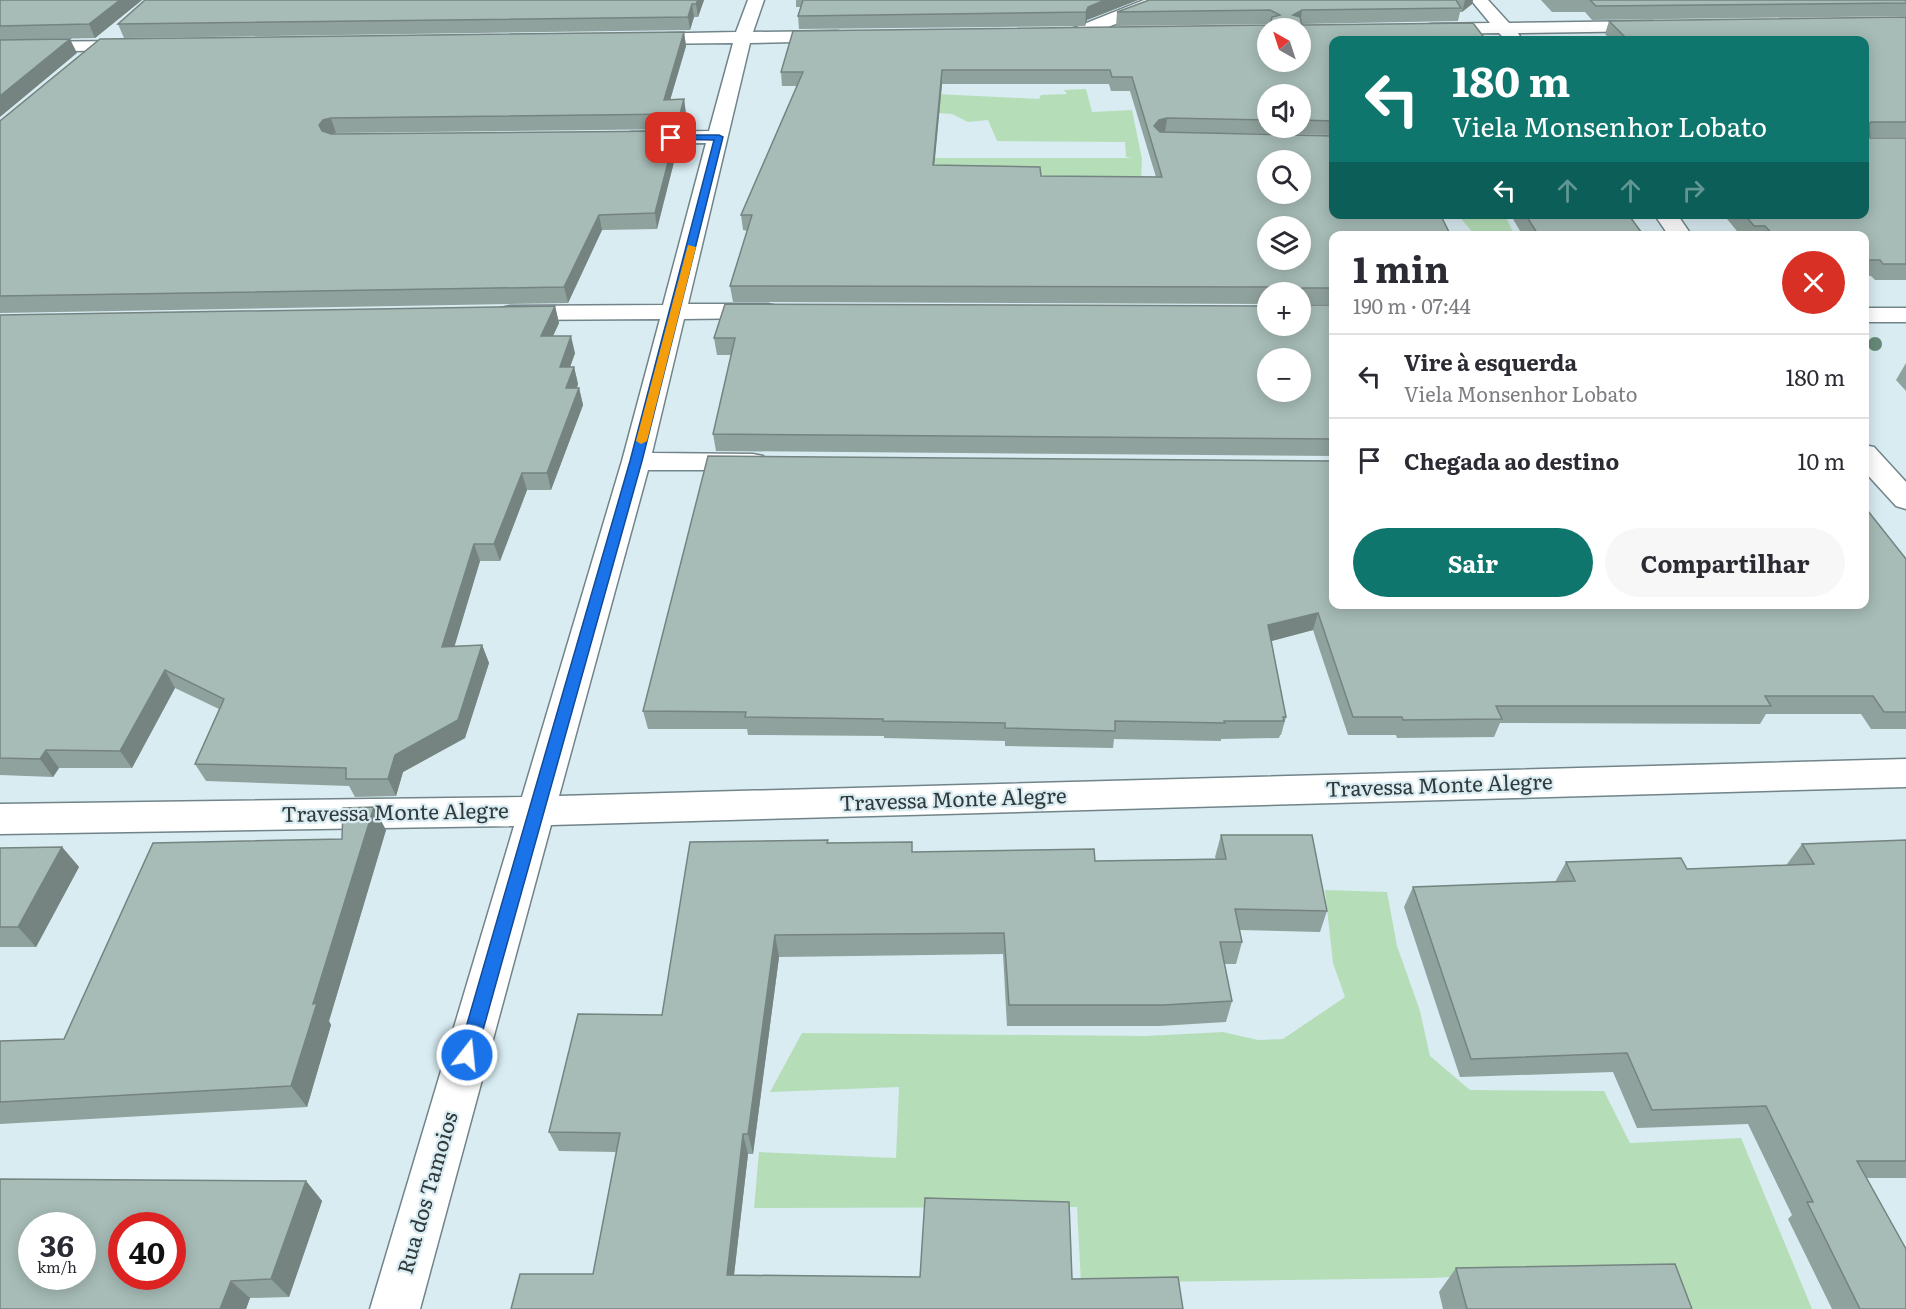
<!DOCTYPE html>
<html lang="pt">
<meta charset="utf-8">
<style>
:root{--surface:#fff;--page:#f7f7f7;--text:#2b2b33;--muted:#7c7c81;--line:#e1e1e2;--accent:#0f766e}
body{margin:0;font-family:Literata,serif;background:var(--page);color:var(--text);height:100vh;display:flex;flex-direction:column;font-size:22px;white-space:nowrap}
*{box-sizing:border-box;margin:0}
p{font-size:20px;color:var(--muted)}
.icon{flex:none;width:33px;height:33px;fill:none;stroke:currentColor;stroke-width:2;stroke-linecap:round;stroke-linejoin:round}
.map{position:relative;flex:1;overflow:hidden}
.details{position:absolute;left:1329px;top:231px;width:540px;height:378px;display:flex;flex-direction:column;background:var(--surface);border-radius:12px;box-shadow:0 3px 15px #0003}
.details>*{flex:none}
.guide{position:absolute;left:1329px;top:36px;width:540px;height:183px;border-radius:12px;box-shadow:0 3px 15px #0003;background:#0f766e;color:#fff;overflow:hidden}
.needle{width:39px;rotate:321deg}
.fabs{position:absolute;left:1257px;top:18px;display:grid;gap:12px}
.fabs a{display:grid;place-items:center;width:54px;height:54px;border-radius:50%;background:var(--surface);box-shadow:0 3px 15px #0003;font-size:30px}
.speed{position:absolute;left:18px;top:1212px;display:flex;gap:12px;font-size:30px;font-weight:700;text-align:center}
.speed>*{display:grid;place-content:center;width:78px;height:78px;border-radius:50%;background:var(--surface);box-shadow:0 3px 15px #0003;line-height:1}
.speed small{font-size:15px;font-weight:400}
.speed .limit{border:9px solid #d22;background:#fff;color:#111}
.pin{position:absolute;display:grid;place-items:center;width:51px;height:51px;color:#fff;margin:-26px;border-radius:12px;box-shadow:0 3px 9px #0006}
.me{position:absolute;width:66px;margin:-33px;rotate:16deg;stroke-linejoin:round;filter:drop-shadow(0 0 4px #0008)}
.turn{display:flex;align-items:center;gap:21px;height:126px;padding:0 24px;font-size:27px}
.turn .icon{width:78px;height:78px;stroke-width:2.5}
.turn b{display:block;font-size:42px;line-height:51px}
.lanes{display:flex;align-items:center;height:57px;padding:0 24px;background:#0003;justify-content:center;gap:30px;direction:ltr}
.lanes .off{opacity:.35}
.round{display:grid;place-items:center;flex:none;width:63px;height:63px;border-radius:32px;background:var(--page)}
.summary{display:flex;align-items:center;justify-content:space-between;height:102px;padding:0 24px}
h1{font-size:36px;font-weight:700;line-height:45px}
.action{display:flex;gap:12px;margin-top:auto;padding:12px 24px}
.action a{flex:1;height:69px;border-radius:36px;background:var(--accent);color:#fff;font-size:24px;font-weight:700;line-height:69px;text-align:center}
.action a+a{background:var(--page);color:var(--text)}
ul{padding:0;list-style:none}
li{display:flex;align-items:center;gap:18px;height:84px;padding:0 24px;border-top:2px solid var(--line)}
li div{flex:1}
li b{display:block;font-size:22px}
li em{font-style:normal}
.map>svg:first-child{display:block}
.green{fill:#b5deb8}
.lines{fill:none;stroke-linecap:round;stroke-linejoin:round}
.minor-casing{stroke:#718489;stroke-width:3}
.minor{fill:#fff;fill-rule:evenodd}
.tree{fill:#678a78}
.wall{fill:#90a29d;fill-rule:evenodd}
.shaded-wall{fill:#758480}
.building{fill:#a7bcb7;stroke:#758480;stroke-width:1.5;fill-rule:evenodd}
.route{fill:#1a73e8;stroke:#114b97;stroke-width:1.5}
.slow{fill:#f59e0b}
.labels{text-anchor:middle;stroke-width:4.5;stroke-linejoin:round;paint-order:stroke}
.street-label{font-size:21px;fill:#31393b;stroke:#d8ecf2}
</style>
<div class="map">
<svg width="1906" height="1309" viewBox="0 0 1906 1309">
<rect width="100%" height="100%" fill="#d8ecf2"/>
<g class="green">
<path d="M1086,89L1092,112L1132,110L1142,159L1141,182L936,178L935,158H1132L1126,157L1125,142L997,141L988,120L968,122L952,114L897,110L896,92L1039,99L1041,95L1067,94L1064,90Z"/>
<path d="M1458,215H1505L1513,232L1473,233Z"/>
<path d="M1325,890L1387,892L1397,946L1420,1011L1430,1056L1470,1090L1604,1091L1630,1143L1741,1138L1812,1309H1674L1656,1267H1538L1498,1274L1433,1278L1081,1283L1077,1207L754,1208L759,1152L896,1158L899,1087L770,1092L802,1033L1146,1036L1223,1032L1258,1040L1283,1039L1345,997L1333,963Z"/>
</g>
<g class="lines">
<defs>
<g id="minor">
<path d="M748,0H764L753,32L837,31L843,32L846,36L843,40L837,41L750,43L688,304H768L777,306L780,311L777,316L768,318L684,319L652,453L753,454L763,456L767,462L763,468L753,470H648L559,796L1906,759V787L551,825L420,1309H370L514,826L0,834V804L522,797L622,461L660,319L510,320L501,318L498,313L501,308L510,306L663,305L706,143L631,144L624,142L621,138L624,134L631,132L709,131L733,43L639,44L633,43L630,39L633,35L639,34L736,32Z"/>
<path d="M1144,0H1167L1165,4L1081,38H1069L1066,34L1069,30Z"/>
<path d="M1471,0H1488L1509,23L1652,21L1658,22L1661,26L1658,30L1652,31L1518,33L1522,40H1506L1499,33L1431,34L1425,33L1422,29L1425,25L1431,24L1490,23Z"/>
<path d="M135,41L141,42L144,46L141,50L0,52V42Z"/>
<path d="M1654,214H1677L1692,236H1669Z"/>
<rect x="1864" y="308" width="42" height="14"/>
<path d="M1864,445L1874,447L1906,482V509L1896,506L1864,471Z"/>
</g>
</defs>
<use href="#minor" class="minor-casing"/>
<use href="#minor" class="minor"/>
</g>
<circle class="tree" cx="1875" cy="344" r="7"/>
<g class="wall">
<path d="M0,0H142L95,38L0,40Z"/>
<path d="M145,0H704L698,17H694L690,30L124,38L118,24Z"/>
<path d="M796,0H1138L1087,20L1085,26L799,29L798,16L801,7H796Z"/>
<path d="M1149,0H1473L1472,4L1462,12H1460L1458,21L1302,24L1334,40V135L1205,133L1334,236V304H1302V305H1334V456L716,451L713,434L731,355H717L714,338L1268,326L1300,292H1268V304L733,302L730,286L748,231L743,230L741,215L797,86H782L781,72L1270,25L1268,24L1116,26L1117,12ZM942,84H1109L1111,91H1130L1156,177L1041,176L934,165ZM1268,94H1300V128H1268Z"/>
<path d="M1541,0H1906V16L1592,20L1585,12H1552Z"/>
<path d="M1906,17V137H1870V138H1906V280H1875L1871,276H1864V236H1741L1723,214H1864V40H1611L1605,34L1609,21Z"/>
<path d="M684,32L686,46L670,100L684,99L686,114L682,129L336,133L331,134L678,146L657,229L602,230L568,303L0,313V121Z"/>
<path d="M1510,214H1628L1644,236H1523Z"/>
<path d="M555,306L559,323L553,336L575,353L570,367H574L578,384L577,388H579L583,405L551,490H527L500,561H480L454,646L482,645L489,663L465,738L403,772L396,796L355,797L349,786L206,781L195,764L219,709L175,688L132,768H59L53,777L0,775V315Z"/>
<path d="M1906,363V391L1896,380Z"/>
<path d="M708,456L1906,559V729H1871L1861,714H1766L1760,724L1500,723L1494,737L1397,738L1396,735H1348L1313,630L1271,641L1286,717L1281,735H1280L1279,738L1221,739V741L1114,739L1113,748L1005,746V741L884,738V736L748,735L747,729H648L643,711Z"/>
<path d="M386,830L329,1021L331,1025L307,1107L0,1124V1041L64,1039L342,839Z"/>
<path d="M1221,835L1327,911L1320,932L1240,930L1242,942L1236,964H1224L1232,1001L1226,1022L1159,1026H1007L1003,954L779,957L753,1154H748L734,1275L1072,1279L1183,1309L593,1274L616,1152L559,1151L549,1132L662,1015L828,840V843L912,852L1095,861L1216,859L1215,857Z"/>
<path d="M1906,840V1178H1867L1906,1309H1832L1788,1219L1792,1215L1748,1124L1637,1128L1613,1072L1460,1077L1404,907L1413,887L1555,882L1566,862L1687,869L1787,865V864L1802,844Z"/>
<path d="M62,847L79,867L36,947H0V848Z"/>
<path d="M306,1181L322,1201L289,1297L250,1298L246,1309H0Z"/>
<path d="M1456,1268L1692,1309H1443L1439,1292Z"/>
</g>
<g class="shaded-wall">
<path d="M120,0H142L95,38L89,24Z"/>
<path d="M698,0H704L698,17L696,4Z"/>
<path d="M1105,0H1138L1087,20L1085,26L1086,12L1088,7Z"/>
<path d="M1465,0H1473L1472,4L1462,12Z"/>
<path d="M692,4L694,17L690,30L688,17Z"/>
<path d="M1302,10L1300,24L1293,15Z"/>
<path d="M684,32L686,46L666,114L664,100Z"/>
<path d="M70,39L77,53L0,117V96Z"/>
<path d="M942,70V84L933,180V165Z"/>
<path d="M684,99L686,114L682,129L680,114Z"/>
<path d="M331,118L336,133L328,135L324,140L319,125L323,120Z"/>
<path d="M1167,118L1165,133L1157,135L1154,126L1159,120Z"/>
<path d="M676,131L678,146L657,229L655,213Z"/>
<path d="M599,215L602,230L568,303L564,287Z"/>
<path d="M555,306L559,323L545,353L541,336Z"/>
<path d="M571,336L575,353L564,384L560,367Z"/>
<path d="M574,367L578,384L571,405L566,388Z"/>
<path d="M579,388L583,405L551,490L547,473Z"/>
<path d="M522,473L527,490L500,561L494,544Z"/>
<path d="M474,544L480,561L449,665L442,647Z"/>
<path d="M1318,613L1313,630L1264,643L1268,625Z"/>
<path d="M482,645L489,663L465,738L403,772L396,796L388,779L395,755Z"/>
<path d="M165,670L175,688L132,768L120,751Z"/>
<path d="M46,750L59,768L53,777L40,759Z"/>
<path d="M374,807L386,830L329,1021L331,1025L307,1107L291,1086L313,1004Z"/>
<path d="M62,847L79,867L36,947L18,927Z"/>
<path d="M775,935L779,957L753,1154L748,1134Z"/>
<path d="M743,1134L748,1154L732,1292L727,1275Z"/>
<path d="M306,1181L322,1201L289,1297L271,1279Z"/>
<path d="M231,1281L250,1298L246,1309H220Z"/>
</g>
<g class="building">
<path d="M0,0H120L89,24L0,26Z"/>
<path d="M145,0H698L696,4H692L688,17L118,24Z"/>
<path d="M803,0H1105L1088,7L1086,12L798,16Z"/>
<path d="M1149,0H1456L1461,8L1302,10L1293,15L1300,17L1302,25L1473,23L1486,40H1334V121L1300,120V94H1268V120L1167,118L1159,120L1154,126L1160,132L1334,136V214H1440L1451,236H1334V288H1302V305H1334V439L713,434L735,338H714L725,304L1268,306V326H1300V292H1273V290L1271,287L730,286L752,215H741L803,72H781L793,31L1270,25L1272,17L1280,15L1270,10L1117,12ZM1268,28H1300V62H1268ZM942,70H1110L1112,77H1132L1162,177L1041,176L1040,167L933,165ZM1268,160H1300V194H1268ZM1268,226H1300V260H1268ZM1268,358H1300V392H1268Z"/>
<path d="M1590,0H1906V3L1596,6Z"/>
<path d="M1906,17V122H1871L1869,124L1870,138H1906V264H1883L1880,260H1864V236H1774L1765,226H1754L1744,214H1864V40H1628L1609,21Z"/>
<path d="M684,32L664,100L684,99L680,114L331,118L323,120L319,125L322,131L331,134L676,131L655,213L599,215L564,287L0,296V121L100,39Z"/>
<path d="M70,39L0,96V40Z"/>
<path d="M1525,214H1628L1644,236H1539Z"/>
<path d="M555,306L541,336H571L560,367H574L566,388H579L547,473H522L494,544H474L442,647L482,645L458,720L395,755L388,779H346V768L195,764L224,699L165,670L120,751L46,750L40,759L0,758V315Z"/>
<path d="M708,456L1334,461V604H1864V506L1906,559V712H1884L1873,696H1765L1771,706H1496L1502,719L1403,720L1402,717H1353L1318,613L1268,625L1286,717H1283L1284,721H1224L1225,723L1115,721V731L1005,728V723L883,721V719L745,717L746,712L643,711Z"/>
<path d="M374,807L313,1004L317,1003L291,1086L0,1102V1041L64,1039L153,843L342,839L343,808Z"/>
<path d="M1221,835H1312L1327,911L1235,909L1242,942H1220L1232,1001L1164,1005H1009L1004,933L775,935L748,1134H743L727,1275L920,1277L925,1198L1069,1202L1072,1279L1178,1277L1183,1309H511L520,1274H593L620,1133L549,1132L578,1014L662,1015L690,842L828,840L827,843L912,842V852L1094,849L1095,861L1226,859Z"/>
<path d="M1906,840V1161H1857L1906,1249V1309H1860L1807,1202H1813L1766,1106L1652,1110L1627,1053L1471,1059L1413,887L1575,881L1566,862L1681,858L1687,869L1814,864L1802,844Z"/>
<path d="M62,847L18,927H0V848Z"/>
<path d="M0,1179L306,1181L271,1279L231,1281L220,1309H0ZM32,1226H82V1276H32ZM122,1226H172V1276H122Z"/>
<path d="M1675,1264L1692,1309H1467L1456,1268Z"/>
</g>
<path class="route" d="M671,135H719L723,137L642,461L476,1055L474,1060L467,1063L461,1060L458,1055L630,461L714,140L668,139V136Z"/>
<path class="slow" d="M688,245L696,247L647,441L641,444L636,441Z"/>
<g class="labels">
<g class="street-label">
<text transform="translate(1439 786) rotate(-2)" y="7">Travessa Monte Alegre</text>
<text transform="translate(953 800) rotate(-2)" y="7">Travessa Monte Alegre</text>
<text transform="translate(395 813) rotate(-1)" y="7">Travessa Monte Alegre</text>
<text transform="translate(428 1193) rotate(-74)" y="7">Rua dos Tamoios</text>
</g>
</g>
</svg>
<div class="fabs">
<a><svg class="needle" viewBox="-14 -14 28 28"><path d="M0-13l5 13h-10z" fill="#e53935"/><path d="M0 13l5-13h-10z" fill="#7c7c81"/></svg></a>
<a><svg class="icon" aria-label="sound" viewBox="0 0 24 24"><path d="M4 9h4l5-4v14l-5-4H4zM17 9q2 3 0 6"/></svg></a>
<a><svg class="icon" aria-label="search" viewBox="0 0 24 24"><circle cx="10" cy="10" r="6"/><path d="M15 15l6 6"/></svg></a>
<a><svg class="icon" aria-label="layers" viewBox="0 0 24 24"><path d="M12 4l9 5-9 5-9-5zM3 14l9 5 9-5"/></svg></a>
<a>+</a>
<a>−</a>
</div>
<div class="speed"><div>36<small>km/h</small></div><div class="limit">40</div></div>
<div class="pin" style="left:671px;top:138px;background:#d93025"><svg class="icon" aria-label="arrive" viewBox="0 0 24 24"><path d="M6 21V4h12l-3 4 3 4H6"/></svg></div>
<svg class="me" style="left:467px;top:1055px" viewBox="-20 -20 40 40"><circle r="17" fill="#1a73e8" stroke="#fff" stroke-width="3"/><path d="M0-11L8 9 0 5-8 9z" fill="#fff"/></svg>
<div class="guide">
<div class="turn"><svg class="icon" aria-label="left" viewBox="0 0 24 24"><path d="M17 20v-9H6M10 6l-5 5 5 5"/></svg><div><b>180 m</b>Viela Monsenhor Lobato</div></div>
<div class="lanes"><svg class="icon" aria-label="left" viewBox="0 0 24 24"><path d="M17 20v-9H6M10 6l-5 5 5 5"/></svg><svg class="icon off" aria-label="ahead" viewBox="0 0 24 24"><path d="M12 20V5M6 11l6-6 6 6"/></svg><svg class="icon off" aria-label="ahead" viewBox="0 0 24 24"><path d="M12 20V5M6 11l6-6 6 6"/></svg><svg class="icon off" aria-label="right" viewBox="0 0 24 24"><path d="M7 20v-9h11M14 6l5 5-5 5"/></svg></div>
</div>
<section class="details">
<div class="summary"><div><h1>1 min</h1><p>190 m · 07:44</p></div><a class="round" style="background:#d93025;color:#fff"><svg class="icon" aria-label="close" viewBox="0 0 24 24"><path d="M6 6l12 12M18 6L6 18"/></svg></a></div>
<ul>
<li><svg class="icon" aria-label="left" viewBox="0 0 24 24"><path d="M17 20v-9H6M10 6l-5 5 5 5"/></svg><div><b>Vire à esquerda</b><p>Viela Monsenhor Lobato</p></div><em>180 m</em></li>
<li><svg class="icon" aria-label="arrive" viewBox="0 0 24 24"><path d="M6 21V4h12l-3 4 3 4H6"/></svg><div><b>Chegada ao destino</b></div><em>10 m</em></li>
</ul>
<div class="action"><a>Sair</a><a>Compartilhar</a></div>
</section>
</div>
